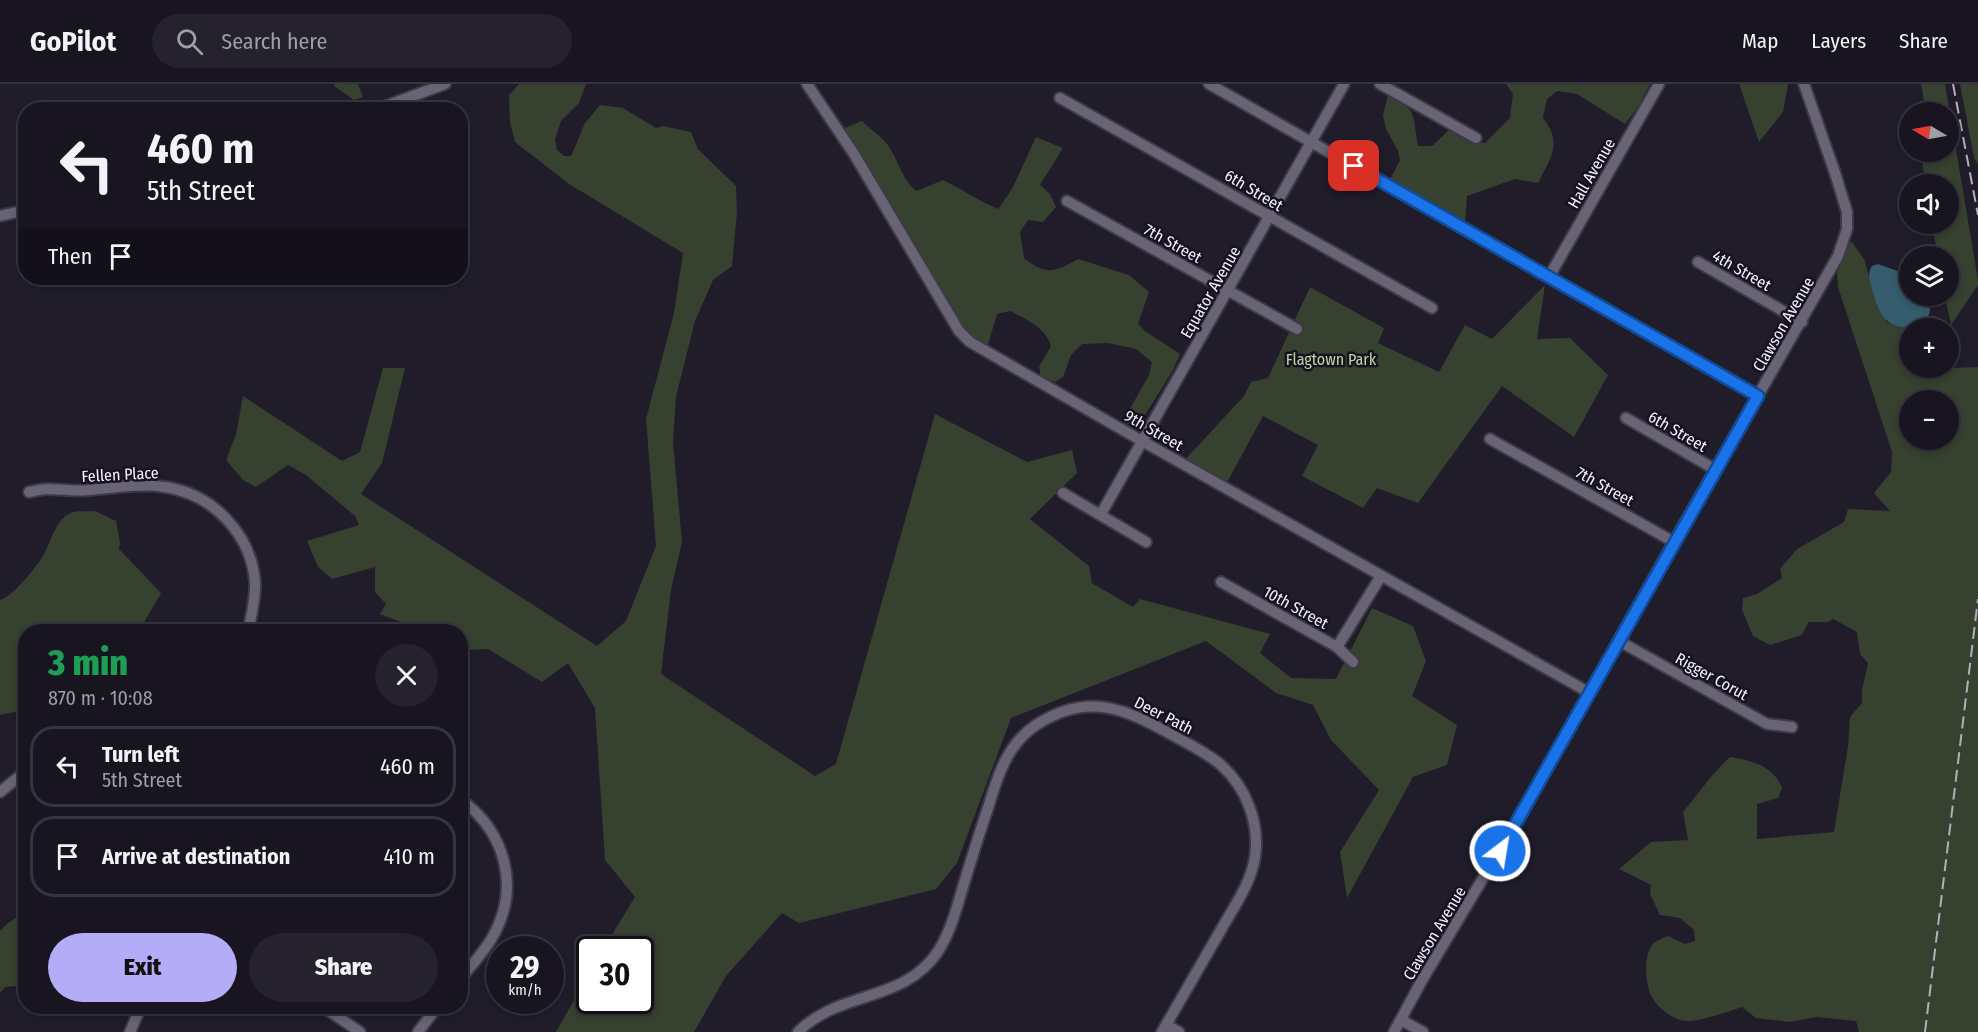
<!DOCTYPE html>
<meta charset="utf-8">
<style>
:root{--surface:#181520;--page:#25222d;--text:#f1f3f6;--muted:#9f9fa5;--line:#36343e;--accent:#b5acf8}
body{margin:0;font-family:"Fira Sans Condensed",sans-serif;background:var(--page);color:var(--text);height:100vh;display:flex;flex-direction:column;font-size:22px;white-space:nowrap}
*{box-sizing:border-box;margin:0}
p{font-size:20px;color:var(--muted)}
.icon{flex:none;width:33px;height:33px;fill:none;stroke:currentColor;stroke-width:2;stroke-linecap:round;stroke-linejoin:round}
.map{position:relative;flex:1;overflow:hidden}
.drawer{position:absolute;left:18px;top:540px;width:450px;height:390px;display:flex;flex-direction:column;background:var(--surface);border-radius:24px;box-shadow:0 3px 9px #0003,0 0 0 2px var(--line)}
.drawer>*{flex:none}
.top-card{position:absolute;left:18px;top:18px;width:450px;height:183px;border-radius:24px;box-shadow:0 3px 9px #0003,0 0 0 2px var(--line);background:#181520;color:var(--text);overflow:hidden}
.needle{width:39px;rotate:280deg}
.buttons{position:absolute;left:1899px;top:18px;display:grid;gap:12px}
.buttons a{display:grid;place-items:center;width:60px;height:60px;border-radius:50%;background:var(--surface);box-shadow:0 3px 9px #0003,0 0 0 2px var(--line);font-size:30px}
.speed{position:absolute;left:486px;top:852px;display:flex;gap:12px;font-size:30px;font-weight:700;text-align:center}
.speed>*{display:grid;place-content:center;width:78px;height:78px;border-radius:50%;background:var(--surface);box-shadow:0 3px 9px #0003,0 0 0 2px var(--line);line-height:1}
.speed small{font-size:15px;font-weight:400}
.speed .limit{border:3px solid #111;border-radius:9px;background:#fff;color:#111}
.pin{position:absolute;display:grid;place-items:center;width:51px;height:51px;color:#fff;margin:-26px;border-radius:12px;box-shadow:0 3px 9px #0006}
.me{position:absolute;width:66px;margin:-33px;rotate:31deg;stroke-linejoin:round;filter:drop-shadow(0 0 4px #0008)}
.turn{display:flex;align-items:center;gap:21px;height:126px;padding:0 30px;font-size:27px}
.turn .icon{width:78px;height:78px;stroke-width:2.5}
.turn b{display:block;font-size:42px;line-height:51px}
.then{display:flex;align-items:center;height:57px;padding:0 30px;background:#0003;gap:12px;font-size:22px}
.round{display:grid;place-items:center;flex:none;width:63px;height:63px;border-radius:32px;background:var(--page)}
.headline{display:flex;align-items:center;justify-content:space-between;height:102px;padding:0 30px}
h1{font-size:36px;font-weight:800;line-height:45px;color:#1e9e55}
.button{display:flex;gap:12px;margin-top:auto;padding:12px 30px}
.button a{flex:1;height:69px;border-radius:36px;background:var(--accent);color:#111;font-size:24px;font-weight:800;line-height:69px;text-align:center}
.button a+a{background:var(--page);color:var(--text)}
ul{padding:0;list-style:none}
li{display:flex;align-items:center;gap:18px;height:81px;margin:0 12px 9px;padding:0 18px;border:3px solid var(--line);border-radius:24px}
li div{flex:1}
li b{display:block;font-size:22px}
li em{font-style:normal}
header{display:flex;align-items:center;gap:36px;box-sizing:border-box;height:84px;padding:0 30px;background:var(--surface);border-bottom:2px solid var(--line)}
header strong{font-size:28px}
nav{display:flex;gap:33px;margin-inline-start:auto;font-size:21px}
.search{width:420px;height:54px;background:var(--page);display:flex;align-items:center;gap:15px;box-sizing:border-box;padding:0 21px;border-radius:33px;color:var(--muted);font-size:22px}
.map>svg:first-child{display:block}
.green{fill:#36412f;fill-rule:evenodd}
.water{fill:#355d6d}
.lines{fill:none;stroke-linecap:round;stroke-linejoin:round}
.minor-casing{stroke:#3d3a46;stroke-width:14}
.minor{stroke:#686375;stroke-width:10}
.rail{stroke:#b2afbb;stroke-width:2;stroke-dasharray:12 6;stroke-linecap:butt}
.route-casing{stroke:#114b97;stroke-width:15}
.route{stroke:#1a73e8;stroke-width:10}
.labels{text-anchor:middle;stroke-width:5;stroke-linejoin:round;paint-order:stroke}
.street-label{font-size:16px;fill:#f4f1fc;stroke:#171221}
.park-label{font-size:16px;fill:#b9d9a2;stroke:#171221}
</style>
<header>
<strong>GoPilot</strong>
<div class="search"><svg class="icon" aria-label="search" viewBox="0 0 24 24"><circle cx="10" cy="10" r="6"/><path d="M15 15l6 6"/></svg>Search here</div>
<nav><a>Map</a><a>Layers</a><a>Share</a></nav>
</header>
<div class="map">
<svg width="1978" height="948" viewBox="0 0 1978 948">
<rect width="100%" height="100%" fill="#201c2a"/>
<g class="green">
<path d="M335,0H358L363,13L354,16L334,2Z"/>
<path d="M519,0H586L579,19L561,37L555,55L557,66L564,72H571L585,39L600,21L623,24L656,44L663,42L691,48L698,65L736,102L737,128L732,182L713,196L695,237L676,313L673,358L682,458L671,506L661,590L815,692L836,680L935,330L1027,378L1072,366L1077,389L1030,435L1089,482L1092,499L1133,523L1140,515L1270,550L1260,569L1291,594L1336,595L1372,524L1413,542L1426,577L1412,612L1457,641L1447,681L1413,693L1347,814L1340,768L1379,706L1331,656L1313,621L1276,609L1206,557L1011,634L957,779L936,805L799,839L782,829L726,892L694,948H556L589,889L590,916H640V866L603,865L635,813L605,776L595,624L568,579L542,598L488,565L461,566L460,548L423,547L380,530L386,520L375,508V483L332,495L318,483L307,457L359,441L355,432L306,391L288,381L256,403L243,396L226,376L236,350L243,312L342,377L360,368L383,284H405L382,379L361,410L597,562L626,537L656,462L646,335L674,229L683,169L569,100L515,58L510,39L509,11Z"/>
<path d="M1506,0H1650L1638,23L1625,40L1577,10L1557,7L1547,15L1543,34C1563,59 1551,73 1538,99L1515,95L1467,112L1465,140L1390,96L1400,76L1398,67L1386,45L1383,31L1388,11C1419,27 1412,30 1418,62H1432L1449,46L1469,58L1485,59L1510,34L1513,10Z"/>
<path d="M1739,0H1788L1783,28L1759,58Z"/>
<path d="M1921,0H1945L1978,196V201L1951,241L1945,212H1948V172H1938L1932,140H1948V100H1925L1922,75L1924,68H1948V28H1926Z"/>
<path d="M1960,0H1978V80L1974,74Z"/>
<path d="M862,37C870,45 880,51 887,60C898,74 902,97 917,107L943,96C962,105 979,117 998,125L1012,105L1036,53L1063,64L1040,101L1050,110L1056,123L1043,138L1028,136L1020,148L1024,174C1046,192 1055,188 1078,175L1129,191L1149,208L1138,240L1145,247L1180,270L1173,286L1140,339L1127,340V330L1149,291L1152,278L1136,265L1108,259L1082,260L1071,271L1063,293L1055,298L1041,293L1039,283L1051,262C1046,244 1026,235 1010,227L997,230L987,264L971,255L959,243L842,45Z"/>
<path d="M1851,157L1864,175L1876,215L1887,238L1903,243L1934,231L1939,244H1910V284H1948L1949,274L1952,284L1978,283V948H1859L1856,937L1816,933L1790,938L1756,934L1742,923C1730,927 1699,938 1687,937C1675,937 1659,925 1653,915C1645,902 1643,873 1652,861C1656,856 1663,854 1668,852L1685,860L1695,857L1694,846L1680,834L1660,831L1650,810L1651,801L1619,785L1651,758L1688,756L1683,728C1698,710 1713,688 1730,673C1752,677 1773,681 1782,704L1778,714L1757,720V755L1834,748L1848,662L1850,633L1862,619V606L1868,579L1860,570L1857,548L1833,535L1828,538H1809L1802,551L1770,561L1753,552L1742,526L1743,514L1757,510L1782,494L1780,485L1797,465L1844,438L1848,425L1890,427L1874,409L1891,388L1892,368L1838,203L1837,189ZM1910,316H1948V356H1910Z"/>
<path d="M1545,201L1537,255L1570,254L1608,291L1574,353L1502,302L1418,419L1377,404L1363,424L1302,392L1318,361L1263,332L1225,402L1182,379L1244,312L1251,298L1268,294L1310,203L1384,244L1378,259L1439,288L1465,241L1492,255Z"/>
<path d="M95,427L116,437L120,458L119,465L161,509L139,547L26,548L25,623L19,627L0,631V516C13,513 39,480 45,468C52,455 56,435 71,429C78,426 88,428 95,427Z"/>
<path d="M25,828V871L16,889L17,902L5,903L0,909V847L8,839Z"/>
</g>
<path class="water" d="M1878,180L1897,187L1909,195L1910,212H1925C1943,237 1908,252 1889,238C1879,232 1875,215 1872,205C1870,197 1867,189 1872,182Z"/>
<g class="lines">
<defs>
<g id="minor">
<path d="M807,0L854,70L959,247L970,258L1142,357L1590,609"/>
<path d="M1209,0L1758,312"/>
<path d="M1380,0L1476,54"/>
<path d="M1060,14L1432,224"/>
<path d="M375,26L445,0"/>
<path d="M1067,117L1297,245"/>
<path d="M0,132L26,126"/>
<path d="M1698,178L1802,238"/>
<path d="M1549,193L1659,0"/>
<path d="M1626,334L1716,386"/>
<path d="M1490,355L1674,458"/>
<path d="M29,408C35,407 41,405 47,405C61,405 74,408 88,406C113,404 140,399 165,403C213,410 251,450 255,498C256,514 251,532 248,548"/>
<path d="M1063,409L1146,458"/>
<path d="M1101,430L1344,0"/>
<path d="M1221,498L1337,563L1353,578"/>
<path d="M1619,557L1767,640L1792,643"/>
<path d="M1337,563L1381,492"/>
<path d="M0,708L26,687"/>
<path d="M460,715C506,748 521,804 492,854C483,869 471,882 460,895"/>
<path d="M322,922L360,948"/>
<path d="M1401,936L1423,948"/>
<path d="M1166,941L1179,948"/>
<path d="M130,948L141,922"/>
<path d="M418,948L438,922"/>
<path d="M798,948C841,905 904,920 939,866C950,848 956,827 962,806C970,780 978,753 987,727C997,694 1006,661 1036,641C1088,607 1126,625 1174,652C1190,661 1207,669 1221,681C1246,703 1260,739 1255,773C1251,799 1235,821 1222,844C1202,879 1182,913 1162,948"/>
<path d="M1394,948L1421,898L1522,729L1674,458L1838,172L1847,145V128L1835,89L1804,0"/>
</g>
</defs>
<use href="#minor" class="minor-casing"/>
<use href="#minor" class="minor"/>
<g class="rail">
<path d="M1953,0L1978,131"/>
<path d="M1925,948L1978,515"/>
</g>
</g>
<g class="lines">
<defs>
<path id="route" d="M1354,82L1758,312L1500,767"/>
</defs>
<use href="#route" class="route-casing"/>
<use href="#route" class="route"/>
</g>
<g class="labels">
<g class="street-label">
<text transform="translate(1591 89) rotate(-60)" y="6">Hall Avenue</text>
<text transform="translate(1254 106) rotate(31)" y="6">6th Street</text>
<text transform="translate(1173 159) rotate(29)" y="6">7th Street</text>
<text transform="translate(1742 186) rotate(30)" y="6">4th Street</text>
<text transform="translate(1210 208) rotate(-60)" y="6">Equator Avenue</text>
<text transform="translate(1783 240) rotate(-60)" y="6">Clawson Avenue</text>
<text transform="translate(1154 346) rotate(30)" y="6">9th Street</text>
<text transform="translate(1678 347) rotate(30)" y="6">6th Street</text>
<text transform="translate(120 390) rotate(-3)" y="6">Fellen Place</text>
<text transform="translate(1605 402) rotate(29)" y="6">7th Street</text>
<text transform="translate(1296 523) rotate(29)" y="6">10th Street</text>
<text transform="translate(1712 592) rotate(29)" y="6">Rigger Corut</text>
<text transform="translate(1164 631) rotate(27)" y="6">Deer Path</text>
<text transform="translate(1434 849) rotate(-59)" y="6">Clawson Avenue</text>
</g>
<g class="park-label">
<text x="1331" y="281">Flagtown Park</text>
</g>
</g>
</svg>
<div class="buttons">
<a><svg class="needle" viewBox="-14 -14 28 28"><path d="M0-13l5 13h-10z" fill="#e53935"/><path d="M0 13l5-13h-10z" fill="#9f9fa5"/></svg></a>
<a><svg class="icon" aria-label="sound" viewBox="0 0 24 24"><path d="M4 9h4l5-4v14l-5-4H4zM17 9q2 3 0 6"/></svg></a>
<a><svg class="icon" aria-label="layers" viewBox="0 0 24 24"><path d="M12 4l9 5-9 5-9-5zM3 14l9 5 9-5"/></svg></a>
<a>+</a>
<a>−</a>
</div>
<div class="speed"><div>29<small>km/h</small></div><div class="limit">30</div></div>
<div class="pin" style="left:1354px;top:82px;background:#d93025"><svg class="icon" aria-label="arrive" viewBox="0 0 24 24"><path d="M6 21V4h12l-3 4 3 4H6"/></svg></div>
<svg class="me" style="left:1500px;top:767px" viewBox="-20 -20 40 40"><circle r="17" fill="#1a73e8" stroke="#fff" stroke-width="3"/><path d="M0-11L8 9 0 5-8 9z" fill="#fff"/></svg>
<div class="top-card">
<div class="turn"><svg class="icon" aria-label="left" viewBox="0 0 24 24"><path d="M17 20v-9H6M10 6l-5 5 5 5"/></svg><div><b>460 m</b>5th Street</div></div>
<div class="then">Then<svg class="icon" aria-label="arrive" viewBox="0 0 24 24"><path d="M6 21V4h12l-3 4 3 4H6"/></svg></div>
</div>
<section class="drawer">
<div class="headline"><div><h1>3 min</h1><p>870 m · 10:08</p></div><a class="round"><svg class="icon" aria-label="close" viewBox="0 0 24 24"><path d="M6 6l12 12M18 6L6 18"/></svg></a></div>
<ul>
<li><svg class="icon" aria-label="left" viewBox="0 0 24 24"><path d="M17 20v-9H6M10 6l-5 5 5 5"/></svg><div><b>Turn left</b><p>5th Street</p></div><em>460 m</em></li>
<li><svg class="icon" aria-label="arrive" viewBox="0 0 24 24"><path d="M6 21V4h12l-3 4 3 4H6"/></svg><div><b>Arrive at destination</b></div><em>410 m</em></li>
</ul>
<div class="button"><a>Exit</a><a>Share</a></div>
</section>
</div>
